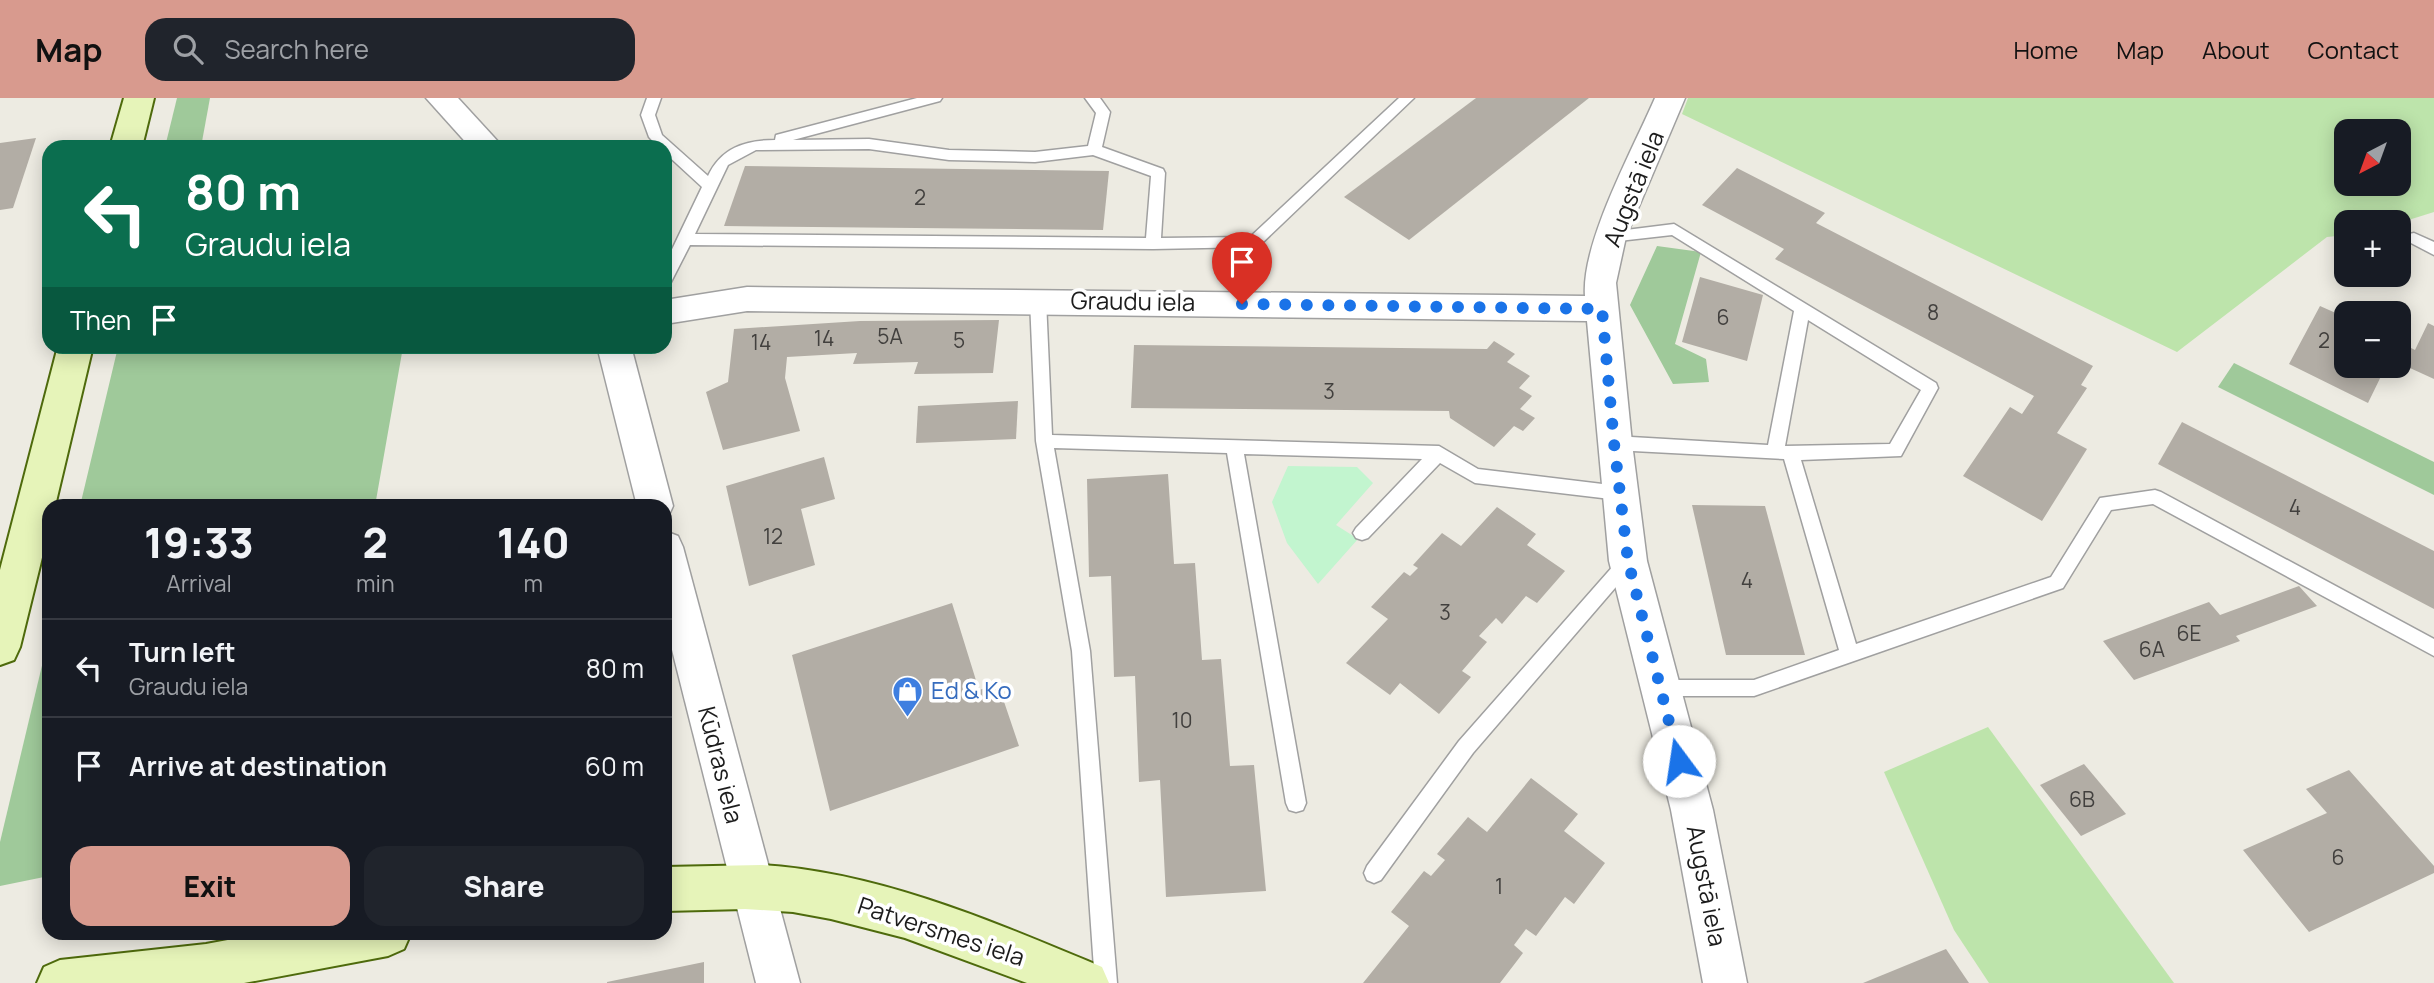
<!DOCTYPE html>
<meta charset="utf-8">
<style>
:root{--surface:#171b24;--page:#20242c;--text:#f1f3f6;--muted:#9ea1a6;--line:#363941;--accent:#d89a8e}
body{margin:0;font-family:Manrope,sans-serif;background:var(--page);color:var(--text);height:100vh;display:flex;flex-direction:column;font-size:26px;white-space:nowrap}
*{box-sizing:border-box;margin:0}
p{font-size:23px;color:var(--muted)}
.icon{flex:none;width:38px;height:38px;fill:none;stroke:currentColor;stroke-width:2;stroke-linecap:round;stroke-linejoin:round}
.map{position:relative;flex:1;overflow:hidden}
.sheet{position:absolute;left:42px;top:401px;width:630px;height:441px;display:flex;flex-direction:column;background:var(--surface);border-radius:21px;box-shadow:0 4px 18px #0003}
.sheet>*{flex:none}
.guide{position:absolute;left:42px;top:42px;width:630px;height:214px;border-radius:21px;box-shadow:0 4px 18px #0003;background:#0b6e4f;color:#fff;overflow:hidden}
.needle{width:46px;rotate:221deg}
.fabs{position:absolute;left:2334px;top:21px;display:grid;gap:14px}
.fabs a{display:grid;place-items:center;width:77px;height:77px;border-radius:14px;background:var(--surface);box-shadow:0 4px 18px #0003;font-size:35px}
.pin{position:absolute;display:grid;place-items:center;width:60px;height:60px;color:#fff;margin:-72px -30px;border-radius:50% 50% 50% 0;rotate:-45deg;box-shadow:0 0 7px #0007}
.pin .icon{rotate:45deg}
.me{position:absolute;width:77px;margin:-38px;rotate:346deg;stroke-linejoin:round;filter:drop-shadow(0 0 5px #0008)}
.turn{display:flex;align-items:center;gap:24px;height:147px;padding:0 28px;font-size:32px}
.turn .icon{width:91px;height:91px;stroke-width:2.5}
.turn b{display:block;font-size:49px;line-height:60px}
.then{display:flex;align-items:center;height:66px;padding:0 28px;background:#0003;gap:14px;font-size:26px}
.eta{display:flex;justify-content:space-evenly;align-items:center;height:119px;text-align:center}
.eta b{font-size:42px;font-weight:800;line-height:49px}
.primary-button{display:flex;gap:14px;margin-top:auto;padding:14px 28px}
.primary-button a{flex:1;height:80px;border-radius:21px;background:var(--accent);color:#111;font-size:28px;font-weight:800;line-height:80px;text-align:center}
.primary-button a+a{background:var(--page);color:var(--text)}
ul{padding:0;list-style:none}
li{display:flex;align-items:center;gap:21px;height:98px;padding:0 28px;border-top:2px solid var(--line)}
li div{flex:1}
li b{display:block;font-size:26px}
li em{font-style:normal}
header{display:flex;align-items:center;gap:42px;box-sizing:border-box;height:98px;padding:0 35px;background:var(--accent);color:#111}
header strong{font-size:33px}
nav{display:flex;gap:38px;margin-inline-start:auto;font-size:24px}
.search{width:490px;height:63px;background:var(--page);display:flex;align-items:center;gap:18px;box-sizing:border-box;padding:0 24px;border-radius:21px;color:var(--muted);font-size:26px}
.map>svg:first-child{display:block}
.grass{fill:#bde4ab;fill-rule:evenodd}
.forest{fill:#9fc99a}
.park{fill:#c2f5cf}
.building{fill:#b2ada5}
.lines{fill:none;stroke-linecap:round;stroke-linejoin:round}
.lane-casing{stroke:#a0a0a0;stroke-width:3}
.street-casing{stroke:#a0a0a0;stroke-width:3}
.secondary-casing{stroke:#4e6a0c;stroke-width:4}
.lane{fill:#fff;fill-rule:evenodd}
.street{fill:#fff;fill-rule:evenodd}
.secondary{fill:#e6f4b9;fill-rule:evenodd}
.route{stroke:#1a73e8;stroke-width:12;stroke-dasharray:0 21.6}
.labels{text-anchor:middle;stroke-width:7;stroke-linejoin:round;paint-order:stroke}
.number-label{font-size:21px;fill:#42403e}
.street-label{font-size:24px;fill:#1c1c1c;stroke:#fff}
.shop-label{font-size:24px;fill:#366cbe;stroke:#fff;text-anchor:start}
</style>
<header>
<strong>Map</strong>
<div class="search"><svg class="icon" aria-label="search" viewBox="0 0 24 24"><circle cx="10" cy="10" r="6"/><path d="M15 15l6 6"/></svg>Search here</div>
<nav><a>Home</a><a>Map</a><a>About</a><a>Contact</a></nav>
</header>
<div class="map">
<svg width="2434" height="885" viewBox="0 0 2434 885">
<rect width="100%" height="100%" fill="#edebe2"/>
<g class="grass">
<path d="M1688,0H2434V114L2399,125L2347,124V137L2327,139L2177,254L1682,16ZM2347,33H2399V86H2347Z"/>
<path d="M1988,629L2174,885H1989L1954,832L1884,674Z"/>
</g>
<g class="forest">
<path d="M177,0H210L201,49H165Z"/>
<path d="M1657,148L1701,154L1675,246L1706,261L1709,284L1673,286L1630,207Z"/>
<path d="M269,248L403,249L375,408H80L118,249H164L163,254Z"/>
<path d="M2234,265L2434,364V397L2218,289Z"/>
<path d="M49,538V778L0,788V744Z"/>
</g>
<path class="park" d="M1288,368L1357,369L1373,385L1336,427L1358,441L1318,486L1287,445L1272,404Z"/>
<g class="building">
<path d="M1476,0H1589L1409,142L1344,99Z"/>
<path d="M36,40L13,110L0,112V45Z"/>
<path d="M745,68L1109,73L1103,132L724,128Z"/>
<path d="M1737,70L1825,115L1816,125L2093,268L2081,287L2087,290L2057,335L2087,351L2042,423L1963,378L2010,309L2022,316L2034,298L1775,161L1784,151L1702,107Z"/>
<path d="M1700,179L1763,197L1747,263L1682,244Z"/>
<path d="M2320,208L2347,220V268H2386L2368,305L2289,266Z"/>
<path d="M999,222L993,275L914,276L918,264L853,266L857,255L787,259L785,280L800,333L723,352L706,294L728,284L734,231L860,223Z"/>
<path d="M2428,225L2434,228V281L2399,265V244L2415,252Z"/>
<path d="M1494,243L1515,256L1507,264L1530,278L1519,290L1532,298L1520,311L1535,320L1523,333L1514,328L1494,349L1450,320L1449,313L1131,310L1134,247L1487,251Z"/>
<path d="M1018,303L1016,341L916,345L918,308Z"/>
<path d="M2182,324L2434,453V511L2158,366Z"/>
<path d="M824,359L835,401L801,411L815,467L749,488L726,388Z"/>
<path d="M1168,376L1174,466L1195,465L1202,562L1221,561L1230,668L1254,667L1266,793L1166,799L1160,682L1139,684L1135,578L1114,579L1111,478L1089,479L1087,381Z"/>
<path d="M1692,407L1765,408L1805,557H1726Z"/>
<path d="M1497,409L1536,436L1527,447L1565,473L1537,505L1526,498L1502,526L1496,520L1479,538L1487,544L1462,573L1471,579L1439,616L1400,585L1390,597L1346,565L1388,521L1371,509L1404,474L1410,478L1418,470L1413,467L1442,435L1461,448Z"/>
<path d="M2299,488L2317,508L2236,538L2240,543L2134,582L2103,543L2209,504L2220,517Z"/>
<path d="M952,505L979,592L998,586L1019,648L830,713L792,557Z"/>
<path d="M2084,666L2126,716L2081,738L2040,687Z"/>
<path d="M2349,672L2434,768V775L2309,834L2243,752L2327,715L2306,691Z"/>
<path d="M1531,680L1578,716L1564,733L1605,765L1574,806L1565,799L1536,838L1526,831L1514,847L1523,855L1500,885H1363L1409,828L1391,814L1424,773L1431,778L1445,762L1437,756L1468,719L1487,734Z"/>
<path d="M1946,851L1969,885H1863Z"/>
<path d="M704,864V885H607V884Z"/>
</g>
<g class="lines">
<defs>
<g id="lane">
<path d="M647,0H661L655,17L662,37L708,78C721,50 745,42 775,42L776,37L917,0H942L940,3L793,42L869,41L949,52L1035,54L1088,48L1096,15L1085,0H1100L1110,14L1102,49L1163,71L1165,75L1161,140L1250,139L1399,0H1414L1259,148L1254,149L1153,151L690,147L670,186L665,188V166L702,89L665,55V49H658L649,39L641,17ZM869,51L949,62L1035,64L1093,57L1151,78L1146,140L695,136L728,67L756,52Z"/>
<path d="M1674,126L1936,285L1938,290L1901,358L1801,362L1856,546L2051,479L2100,400L2155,392L2161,394L2434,541V558L2153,406L2111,412L2063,490L1754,598H1661L1654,596L1652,590L1654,584L1661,582H1754L1839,552L1784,361L1614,352L1608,350L1606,345L1608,340L1614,338L1768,347L1794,213L1672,137L1610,144L1602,139L1610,134ZM1808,222L1921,292L1890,346L1785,348Z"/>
<path d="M2414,135L2434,144V157L2409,144L2406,140L2409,136Z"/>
<path d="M1038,196L1046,202L1052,337L1439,348L1478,371L1619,388L1625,390L1628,395L1625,400L1619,402L1475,385L1440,365L1368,440L1362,442L1356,440L1353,435L1356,430L1422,361L1244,356L1306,705L1303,712L1296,714L1289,712L1286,705L1227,355L1054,350L1090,553L1117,885H1095L1072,553L1036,343L1030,202Z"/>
<path d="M1628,455L1634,458L1637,463L1634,468L1473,655L1381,782L1374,785L1367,782L1364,775L1367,768L1459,643L1622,458Z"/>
</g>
<g id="street">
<path d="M426,0H458L503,49H470Z"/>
<path d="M1655,0H1685L1626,139L1616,185L1632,345L1647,463L1713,712L1747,885H1703L1671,712L1609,463L1587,223L747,213L665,226V202L747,189L1585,198C1581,145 1633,51 1655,0Z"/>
<path d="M597,248H631L673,408L668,419L665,420V408H637Z"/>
<path d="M665,433L678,438L683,449L800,885H756L665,524Z"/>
</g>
<g id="secondary">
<path d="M124,0H154L142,49H110Z"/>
<path d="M58,248H93L55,408H49V431L20,549L14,562L0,567V472Z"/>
<path d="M761,767C879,774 994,824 1102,869L1109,885H1027L905,840L831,821L793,814L745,811L665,813V769Z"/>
<path d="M266,835H411L404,851L388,858L244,885H37L44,869L60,862L206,846Z"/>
</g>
</defs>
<use href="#lane" class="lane-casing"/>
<use href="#street" class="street-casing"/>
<use href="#secondary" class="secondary-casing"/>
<use href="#lane" class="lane"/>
<use href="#street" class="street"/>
<use href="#secondary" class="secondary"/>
</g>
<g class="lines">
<path class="route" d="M1242,206L1602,211L1614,345L1628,463L1679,663"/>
</g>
<defs>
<symbol id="shop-pin" viewBox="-11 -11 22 30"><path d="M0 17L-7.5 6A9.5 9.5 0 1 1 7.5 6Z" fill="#3f7fe0" stroke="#fff"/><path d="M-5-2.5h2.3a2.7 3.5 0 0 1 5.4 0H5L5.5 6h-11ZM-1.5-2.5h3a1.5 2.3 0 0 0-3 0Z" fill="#fff"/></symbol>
</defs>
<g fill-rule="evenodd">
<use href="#shop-pin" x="890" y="576" width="35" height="47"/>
</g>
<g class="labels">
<g class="number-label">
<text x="920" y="107">2</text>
<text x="1933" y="222">8</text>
<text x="1723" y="227">6</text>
<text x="890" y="246">5A</text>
<text x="824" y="248">14</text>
<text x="959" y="250">5</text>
<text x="2324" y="250">2</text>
<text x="761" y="252">14</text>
<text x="1329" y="301">3</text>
<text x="2295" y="417">4</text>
<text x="773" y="446">12</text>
<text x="1747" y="490">4</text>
<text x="1445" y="522">3</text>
<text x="2189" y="543">6E</text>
<text x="2152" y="559">6A</text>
<text x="1182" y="630">10</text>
<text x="2082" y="709">6B</text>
<text x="2338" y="767">6</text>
<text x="1499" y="796">1</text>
</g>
<g class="street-label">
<text transform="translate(1634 91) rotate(-68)" y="8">Augstā iela</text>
<text transform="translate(1133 204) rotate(1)" y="8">Graudu iela</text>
<text transform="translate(720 667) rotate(76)" y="8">Kūdras iela</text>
<text transform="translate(1706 788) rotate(79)" y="8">Augstā iela</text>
<text transform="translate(941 834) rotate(18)" y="8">Patversmes iela</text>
</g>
<g class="shop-label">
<text x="931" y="601">Ed &amp; Ko</text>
</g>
</g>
</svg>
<div class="fabs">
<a><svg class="needle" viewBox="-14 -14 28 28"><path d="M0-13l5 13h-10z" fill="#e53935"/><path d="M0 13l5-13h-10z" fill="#9ea1a6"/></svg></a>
<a>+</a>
<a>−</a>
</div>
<div class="pin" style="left:1242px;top:206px;background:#d93025"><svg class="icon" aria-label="arrive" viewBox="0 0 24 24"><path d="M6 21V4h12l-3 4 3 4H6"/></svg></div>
<svg class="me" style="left:1679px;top:663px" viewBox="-20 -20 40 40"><circle r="19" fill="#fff"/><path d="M0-13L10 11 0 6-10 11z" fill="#1a73e8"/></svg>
<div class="guide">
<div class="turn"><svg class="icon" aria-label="left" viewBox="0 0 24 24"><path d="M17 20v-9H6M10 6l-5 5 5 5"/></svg><div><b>80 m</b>Graudu iela</div></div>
<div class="then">Then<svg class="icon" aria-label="arrive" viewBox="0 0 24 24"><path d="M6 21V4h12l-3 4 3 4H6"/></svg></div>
</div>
<section class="sheet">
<div class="eta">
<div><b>19:33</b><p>Arrival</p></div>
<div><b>2</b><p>min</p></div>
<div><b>140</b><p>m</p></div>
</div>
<ul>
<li><svg class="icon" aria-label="left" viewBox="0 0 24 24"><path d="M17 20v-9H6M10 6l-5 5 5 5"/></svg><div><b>Turn left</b><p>Graudu iela</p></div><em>80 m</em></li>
<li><svg class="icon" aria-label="arrive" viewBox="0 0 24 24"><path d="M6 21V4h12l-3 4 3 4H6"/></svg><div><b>Arrive at destination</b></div><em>60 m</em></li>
</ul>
<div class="primary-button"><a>Exit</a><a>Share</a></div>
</section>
</div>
